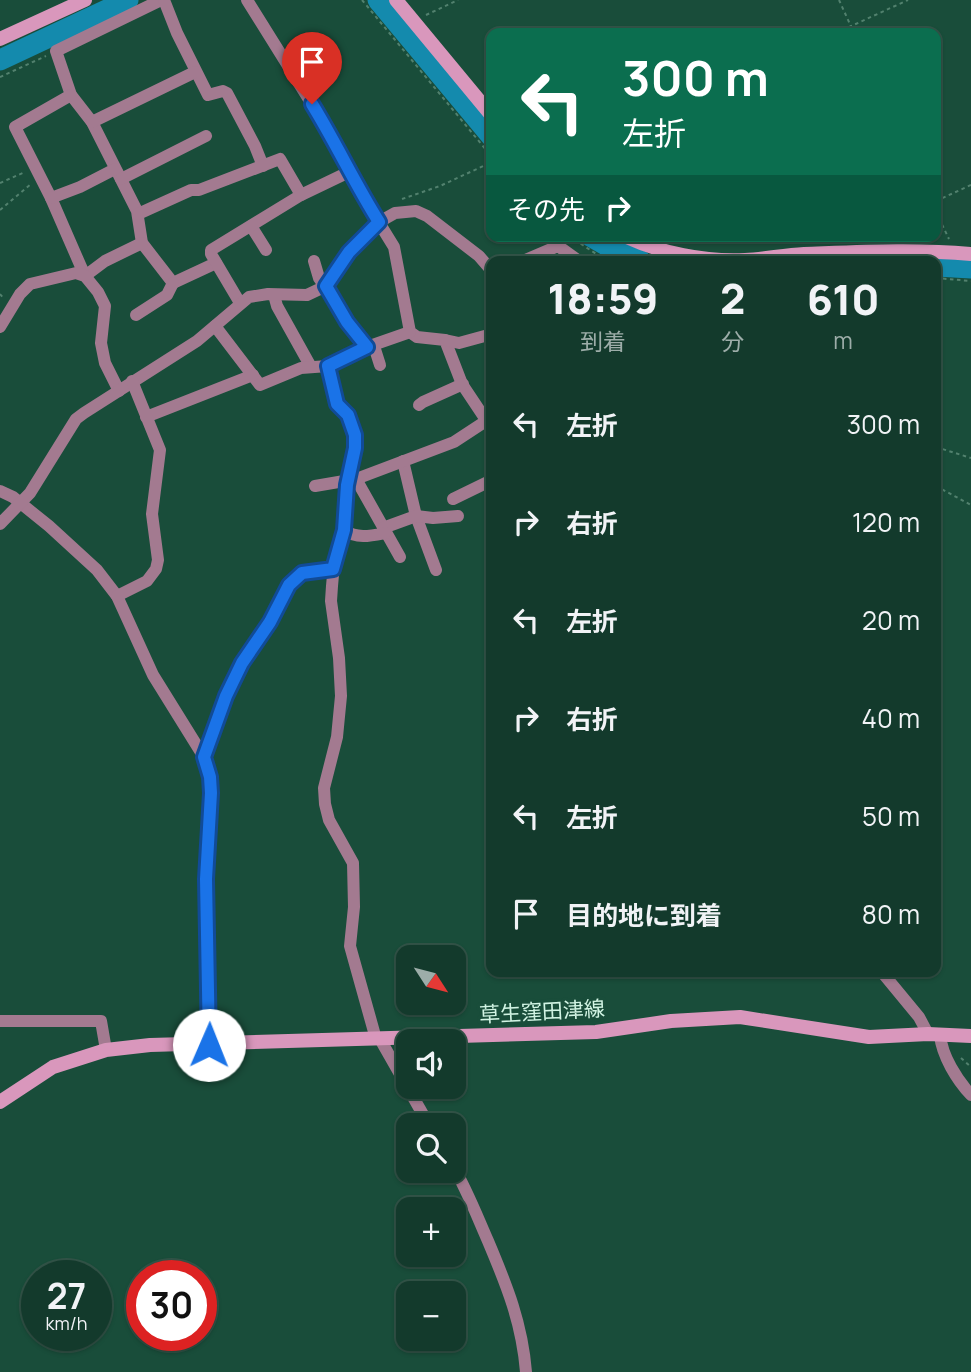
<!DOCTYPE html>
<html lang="ja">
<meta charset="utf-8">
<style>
:root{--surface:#133a2c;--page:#1c4134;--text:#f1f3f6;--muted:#9dada9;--line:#325448}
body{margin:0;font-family:Manrope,"Noto Sans JP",sans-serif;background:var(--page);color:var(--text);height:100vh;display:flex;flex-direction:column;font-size:26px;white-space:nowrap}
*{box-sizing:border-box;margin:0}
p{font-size:23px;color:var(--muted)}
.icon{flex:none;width:38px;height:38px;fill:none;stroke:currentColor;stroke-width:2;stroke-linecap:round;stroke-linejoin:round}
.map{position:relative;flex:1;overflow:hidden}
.details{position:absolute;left:486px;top:256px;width:455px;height:721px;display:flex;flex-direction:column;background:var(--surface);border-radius:14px;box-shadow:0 2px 5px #0004,0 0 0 2px var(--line)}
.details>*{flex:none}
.hud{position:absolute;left:486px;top:28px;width:455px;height:214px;border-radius:14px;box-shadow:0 2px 5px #0004,0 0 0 2px var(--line);background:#0b6e4f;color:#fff;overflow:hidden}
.needle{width:46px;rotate:126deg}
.fabs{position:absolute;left:396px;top:945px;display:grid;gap:14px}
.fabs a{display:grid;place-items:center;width:70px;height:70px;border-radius:14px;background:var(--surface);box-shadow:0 2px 5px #0004,0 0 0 2px var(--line);font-size:35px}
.speed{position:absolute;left:21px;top:1260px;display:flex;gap:14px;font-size:35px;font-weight:700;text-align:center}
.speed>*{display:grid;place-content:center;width:91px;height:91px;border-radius:50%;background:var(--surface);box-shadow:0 2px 5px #0004,0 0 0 2px var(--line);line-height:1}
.speed small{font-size:18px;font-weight:400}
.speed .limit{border:10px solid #d22;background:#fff;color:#111}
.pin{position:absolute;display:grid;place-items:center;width:60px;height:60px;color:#fff;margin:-72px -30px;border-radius:50% 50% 50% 0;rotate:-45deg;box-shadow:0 0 7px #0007}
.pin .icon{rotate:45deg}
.me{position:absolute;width:77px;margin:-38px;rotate:1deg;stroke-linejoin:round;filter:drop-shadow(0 0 5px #0008)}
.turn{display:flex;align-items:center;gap:24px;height:147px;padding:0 21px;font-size:32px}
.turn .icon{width:91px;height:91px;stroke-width:2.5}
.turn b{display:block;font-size:49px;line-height:60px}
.then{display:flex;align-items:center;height:66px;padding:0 21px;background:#0003;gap:14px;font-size:26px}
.eta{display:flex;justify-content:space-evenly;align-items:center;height:119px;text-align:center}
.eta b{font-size:42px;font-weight:800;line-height:49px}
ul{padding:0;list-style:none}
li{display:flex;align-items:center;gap:21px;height:98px;padding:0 21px}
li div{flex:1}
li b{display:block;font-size:26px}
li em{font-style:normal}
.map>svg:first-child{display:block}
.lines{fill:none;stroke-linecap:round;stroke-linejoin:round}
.river{stroke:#148aad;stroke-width:21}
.path{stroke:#52816e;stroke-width:2;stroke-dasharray:3.5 3.5;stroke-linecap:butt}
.street{stroke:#a37a90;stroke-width:12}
.secondary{stroke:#d997bc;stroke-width:14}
.route-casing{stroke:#114b97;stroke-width:18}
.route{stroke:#1a73e8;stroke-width:12}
.labels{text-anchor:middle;stroke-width:7;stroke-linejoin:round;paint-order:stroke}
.street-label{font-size:21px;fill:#d2f4e4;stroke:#194d3a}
</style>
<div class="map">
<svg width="971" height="1372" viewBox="0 0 971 1372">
<rect width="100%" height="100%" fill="#194d3a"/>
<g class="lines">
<g class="river">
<path d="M378,0L492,137"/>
<path d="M0,60L128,0"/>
<path d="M590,236L618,252L641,261"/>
<path d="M936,266L971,268"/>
</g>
<g class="path">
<path d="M362,0L492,157"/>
<path d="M839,0L854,33"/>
<path d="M426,15L458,0"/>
<path d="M836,33L908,0"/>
<path d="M0,77L46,56"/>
<path d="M0,183L25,172"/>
<path d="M402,199L440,186L492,162"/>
<path d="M936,201L971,185"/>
<path d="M0,210L31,184"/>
<path d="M936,212L949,239"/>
<path d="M569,236L607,261"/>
<path d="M936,278L971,281"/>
<path d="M0,294L4,299"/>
<path d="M936,447L971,458"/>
<path d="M936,486L971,505"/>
<path d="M961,1058L971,1067"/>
</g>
<g class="street">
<path d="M161,0L56,51L71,95L92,122L137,211L142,243L173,283L216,263"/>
<path d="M164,0L177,33L208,95L223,91L227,93L255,146L263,166"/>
<path d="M247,0L338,146L362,195L394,247L410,332L417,337L445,340L462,384L492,429"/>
<path d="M71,95L15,127L51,198L85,276L105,261L142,243"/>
<path d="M92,122L195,72"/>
<path d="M121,179L206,136"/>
<path d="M51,198L80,187L115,169"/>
<path d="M138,214L191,190H199L280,159L301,195"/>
<path d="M251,226L266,250"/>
<path d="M314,261L319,278L367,347"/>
<path d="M523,261L558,246L579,261"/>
<path d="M274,295L277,306L311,367"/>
<path d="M240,303L211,254V250L301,195L351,171"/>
<path d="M136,315L167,295L173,283"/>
<path d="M215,326L260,385L301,368L328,366L367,347L410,332"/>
<path d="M0,327L20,294L30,284L76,273L85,276L98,292L105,306L101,343L105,363L119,391"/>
<path d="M445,340L459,343L492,334"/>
<path d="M374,346L380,365"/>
<path d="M328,366L337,404L348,415L352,424L355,448L347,485L344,530L334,564L332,586L331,601L339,658L341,696L337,737L324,788L325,804L329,820L353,863L354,907L350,946L376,1039"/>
<path d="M419,405L423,402L463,384"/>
<path d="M146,417L253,375"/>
<path d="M403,461L416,516L436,570"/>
<path d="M356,479L400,557"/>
<path d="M315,486L356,479L454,442L486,421"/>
<path d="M0,491L13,497L49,526L97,570L117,596L153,675L207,762L211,793L206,879L209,1045"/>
<path d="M453,499L492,480"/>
<path d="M0,524L30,493L76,419L84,413L197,341L249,297L268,294L307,295L326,286L349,252L379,222L395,213L416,211L427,216L479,256L492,271"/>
<path d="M383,528L416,516L433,518L458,516"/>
<path d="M344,530C357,539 370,536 385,533"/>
<path d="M117,596L147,581L156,569L158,560L152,514L160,450L132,381"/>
<path d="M204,757L233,680L242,663L270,622L289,585L294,578L302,573L333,569"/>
<path d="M881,971L919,1017L928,1034"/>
<path d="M0,1021H101L106,1050"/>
<path d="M940,1035C942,1056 957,1080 971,1095"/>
<path d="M380,1039L429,1125"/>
<path d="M453,1166C467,1190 477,1216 488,1241C507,1286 522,1323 526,1372"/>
</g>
<g class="secondary">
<path d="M396,0L492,116"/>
<path d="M0,39L85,0"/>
<path d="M624,236C661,253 704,262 745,260C765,259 784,255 804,254C860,252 915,249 971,254"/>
<path d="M0,1102L53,1067L106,1050L150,1045L596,1032L671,1021L740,1017L869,1037L928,1034L971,1036"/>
</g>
</g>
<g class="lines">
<defs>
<path id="route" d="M209,1045L206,879L211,793L210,777L204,757L226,696L242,663L270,622L289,585L302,573L333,569L344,530L347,485L355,448V435L348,415L337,404L328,366L367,347L347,322L326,286L349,252L379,222C355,184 336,143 312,104"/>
</defs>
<use href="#route" class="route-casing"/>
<use href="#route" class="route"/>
</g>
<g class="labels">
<g class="street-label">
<text transform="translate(542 1012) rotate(-3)" y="7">草生窪田津線</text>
</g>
</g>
</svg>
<div class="fabs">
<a><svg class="needle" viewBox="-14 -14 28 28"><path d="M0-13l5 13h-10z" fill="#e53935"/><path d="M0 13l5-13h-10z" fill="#9dada9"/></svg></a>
<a><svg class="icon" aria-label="sound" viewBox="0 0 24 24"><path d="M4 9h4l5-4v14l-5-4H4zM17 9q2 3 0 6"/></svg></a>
<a><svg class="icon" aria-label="search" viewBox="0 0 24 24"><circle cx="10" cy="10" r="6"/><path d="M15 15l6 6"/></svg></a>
<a>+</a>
<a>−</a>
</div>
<div class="speed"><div>27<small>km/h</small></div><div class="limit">30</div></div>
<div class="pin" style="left:312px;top:104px;background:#d93025"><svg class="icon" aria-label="arrive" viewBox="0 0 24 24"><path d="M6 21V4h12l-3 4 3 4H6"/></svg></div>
<svg class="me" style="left:209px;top:1045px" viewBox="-20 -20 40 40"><circle r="19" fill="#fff"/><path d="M0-13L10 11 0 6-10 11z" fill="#1a73e8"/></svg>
<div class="hud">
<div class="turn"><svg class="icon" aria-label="left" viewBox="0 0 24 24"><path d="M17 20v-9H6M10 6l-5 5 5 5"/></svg><div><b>300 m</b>左折</div></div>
<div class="then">その先<svg class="icon" aria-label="right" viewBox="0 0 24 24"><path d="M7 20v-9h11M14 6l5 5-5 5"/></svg></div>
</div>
<section class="details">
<div class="eta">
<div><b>18:59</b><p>到着</p></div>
<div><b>2</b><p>分</p></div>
<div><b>610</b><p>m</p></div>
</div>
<ul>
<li><svg class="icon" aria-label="left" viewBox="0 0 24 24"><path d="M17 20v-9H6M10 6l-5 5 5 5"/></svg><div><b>左折</b></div><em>300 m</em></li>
<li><svg class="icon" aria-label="right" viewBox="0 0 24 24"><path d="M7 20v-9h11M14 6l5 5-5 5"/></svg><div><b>右折</b></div><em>120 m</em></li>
<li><svg class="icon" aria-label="left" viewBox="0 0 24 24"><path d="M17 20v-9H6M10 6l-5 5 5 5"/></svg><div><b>左折</b></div><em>20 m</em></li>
<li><svg class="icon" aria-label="right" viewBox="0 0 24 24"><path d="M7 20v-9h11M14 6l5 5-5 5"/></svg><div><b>右折</b></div><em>40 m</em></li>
<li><svg class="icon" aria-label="left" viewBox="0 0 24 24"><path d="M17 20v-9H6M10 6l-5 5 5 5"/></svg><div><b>左折</b></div><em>50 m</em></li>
<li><svg class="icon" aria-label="arrive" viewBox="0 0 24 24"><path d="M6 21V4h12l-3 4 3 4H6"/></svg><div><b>目的地に到着</b></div><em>80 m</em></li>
</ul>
</section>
</div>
